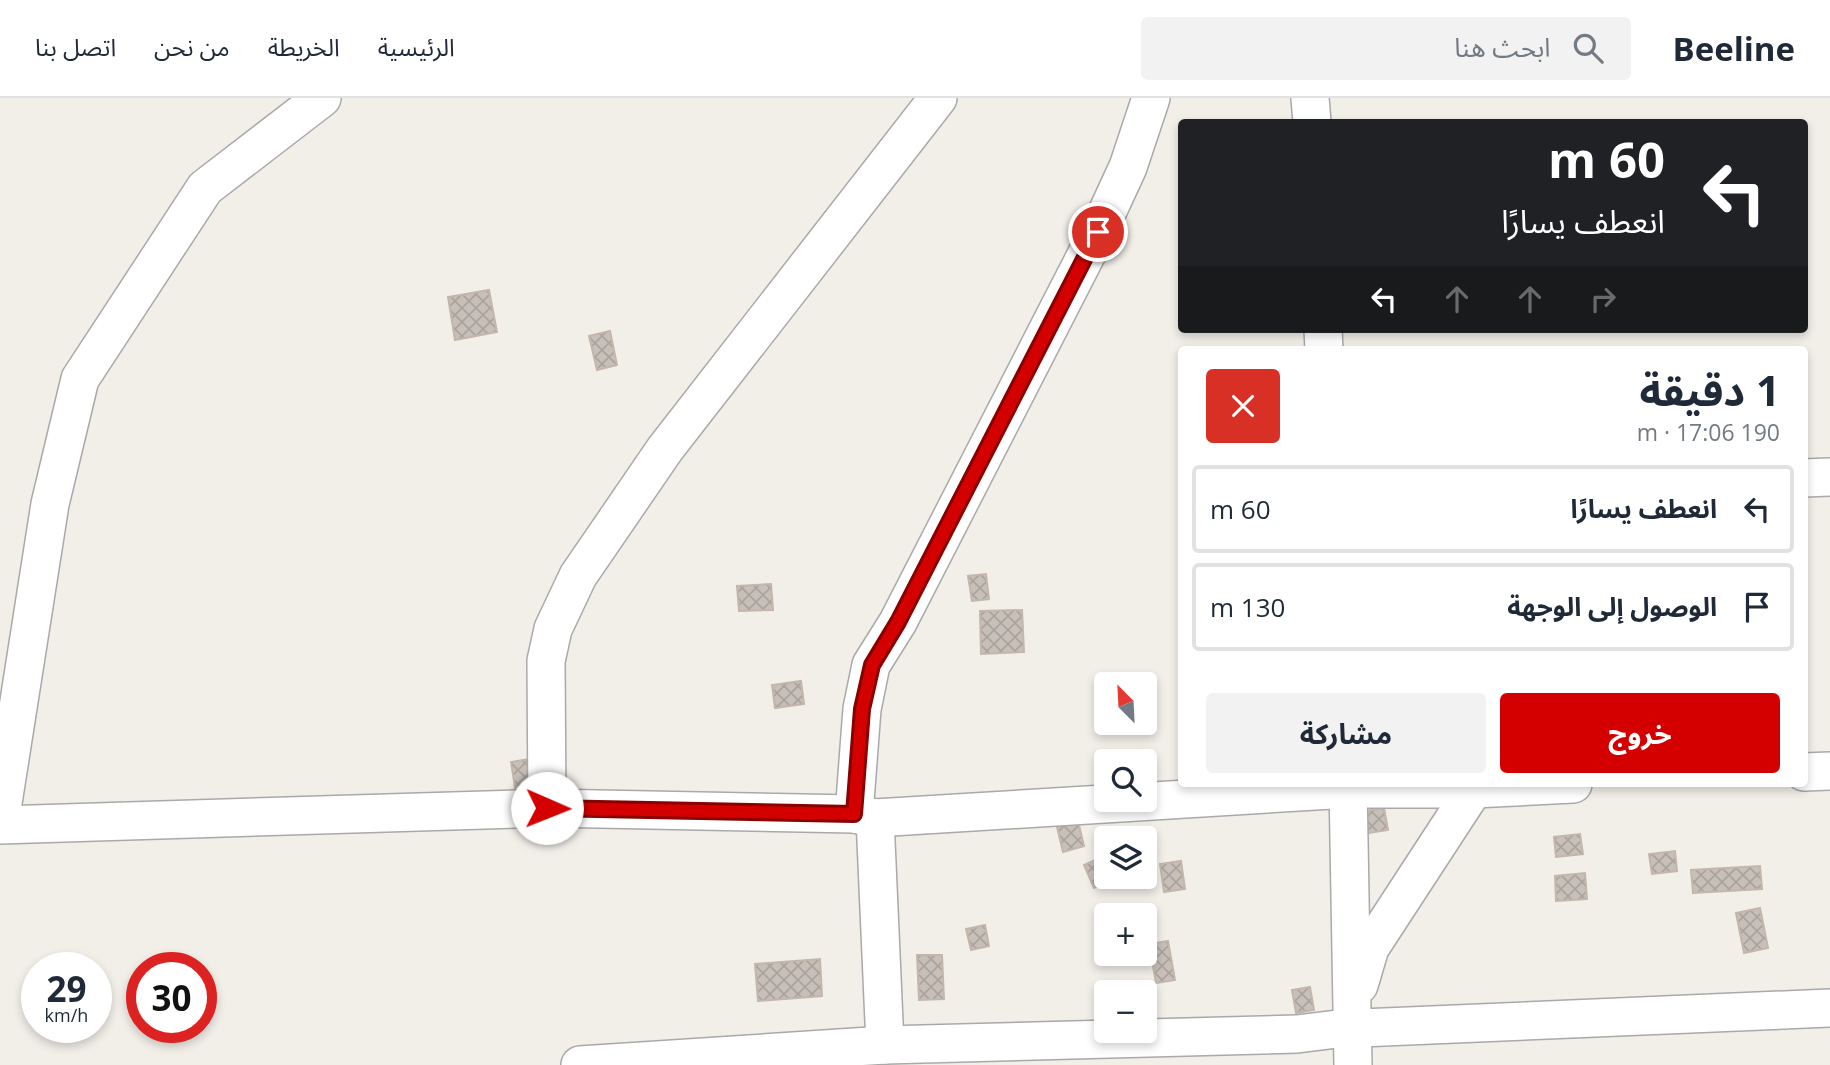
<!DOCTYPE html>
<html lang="ar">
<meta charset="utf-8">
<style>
:root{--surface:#fff;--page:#f2f2f3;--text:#1f2937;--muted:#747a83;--line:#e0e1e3;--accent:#d40000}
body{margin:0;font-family:"Open Sans","Noto Sans Arabic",sans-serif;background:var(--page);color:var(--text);direction:rtl;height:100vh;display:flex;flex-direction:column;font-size:26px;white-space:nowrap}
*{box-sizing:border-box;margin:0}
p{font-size:23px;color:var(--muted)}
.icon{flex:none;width:38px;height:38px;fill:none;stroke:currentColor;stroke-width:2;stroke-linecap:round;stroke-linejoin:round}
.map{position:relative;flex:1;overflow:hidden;direction:ltr}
.drawer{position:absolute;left:1178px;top:248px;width:630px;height:441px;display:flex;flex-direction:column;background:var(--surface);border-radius:7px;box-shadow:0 4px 10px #0003;direction:rtl}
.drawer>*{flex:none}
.top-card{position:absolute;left:1178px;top:21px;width:630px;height:214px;border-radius:7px;box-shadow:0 4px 10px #0003;direction:rtl;background:#202124;color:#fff;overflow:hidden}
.needle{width:46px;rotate:336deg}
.fabs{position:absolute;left:1094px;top:574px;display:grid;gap:14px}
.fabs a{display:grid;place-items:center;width:63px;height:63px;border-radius:7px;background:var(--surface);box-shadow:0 4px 10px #0003;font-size:35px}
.speed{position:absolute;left:21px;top:854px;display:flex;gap:14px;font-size:35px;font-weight:700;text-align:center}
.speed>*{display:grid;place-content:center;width:91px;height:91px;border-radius:50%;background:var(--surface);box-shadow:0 4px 10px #0003;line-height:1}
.speed small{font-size:18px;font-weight:400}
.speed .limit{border:10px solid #d22;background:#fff;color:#111}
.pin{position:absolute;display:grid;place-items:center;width:60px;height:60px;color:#fff;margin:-30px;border:4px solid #fff;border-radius:50%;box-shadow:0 2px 7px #0007}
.me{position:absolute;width:77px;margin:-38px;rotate:91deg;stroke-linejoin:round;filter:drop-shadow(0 0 5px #0008)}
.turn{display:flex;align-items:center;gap:24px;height:147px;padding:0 28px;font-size:32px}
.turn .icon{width:91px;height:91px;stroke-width:2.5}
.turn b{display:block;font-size:49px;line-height:60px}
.lanes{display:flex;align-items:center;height:66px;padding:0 28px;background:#0003;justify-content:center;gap:35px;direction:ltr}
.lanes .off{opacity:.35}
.round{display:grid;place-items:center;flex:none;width:74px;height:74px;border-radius:7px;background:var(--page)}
.head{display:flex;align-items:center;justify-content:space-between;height:119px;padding:0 28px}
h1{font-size:42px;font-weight:700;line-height:52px}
.action{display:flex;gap:14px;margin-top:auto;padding:14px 28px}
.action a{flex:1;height:80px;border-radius:7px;background:var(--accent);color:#fff;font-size:28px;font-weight:700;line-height:80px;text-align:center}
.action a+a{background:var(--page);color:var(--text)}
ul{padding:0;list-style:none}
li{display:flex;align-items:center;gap:21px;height:88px;margin:0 14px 10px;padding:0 14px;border:4px solid var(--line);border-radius:7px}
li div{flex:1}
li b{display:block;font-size:26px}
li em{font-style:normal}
header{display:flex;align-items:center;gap:42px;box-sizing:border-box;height:98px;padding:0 35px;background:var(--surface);border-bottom:2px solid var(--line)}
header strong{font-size:33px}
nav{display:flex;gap:38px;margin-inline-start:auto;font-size:24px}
.search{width:490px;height:63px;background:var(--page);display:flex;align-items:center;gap:18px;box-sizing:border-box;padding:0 24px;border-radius:7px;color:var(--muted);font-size:26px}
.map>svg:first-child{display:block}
.building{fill:url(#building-cross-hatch);stroke:#c4b6ab;stroke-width:2}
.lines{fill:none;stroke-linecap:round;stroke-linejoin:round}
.street-casing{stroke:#a9a9a9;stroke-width:40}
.street{stroke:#fff;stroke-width:37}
.route-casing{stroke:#8a0000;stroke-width:18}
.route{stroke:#d40000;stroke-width:12}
</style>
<header>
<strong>Beeline</strong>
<div class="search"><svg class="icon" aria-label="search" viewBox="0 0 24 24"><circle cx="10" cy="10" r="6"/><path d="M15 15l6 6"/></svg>ابحث هنا</div>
<nav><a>الرئيسية</a><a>الخريطة</a><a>من نحن</a><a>اتصل بنا</a></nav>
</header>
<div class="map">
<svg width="1830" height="967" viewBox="0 0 1830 967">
<defs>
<pattern id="building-cross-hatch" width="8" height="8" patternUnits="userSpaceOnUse" patternTransform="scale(1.75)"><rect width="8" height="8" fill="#c7bfb8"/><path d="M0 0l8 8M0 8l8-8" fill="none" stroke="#aba49e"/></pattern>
</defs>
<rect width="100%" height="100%" fill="#f2efe9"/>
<g class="building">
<path d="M489,192L497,234L455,242L448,199Z"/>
<path d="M610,233L617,267L597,272L589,238Z"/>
<path d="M986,476L989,501L972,503L968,478Z"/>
<path d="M771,486L773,512L739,513L737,488Z"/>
<path d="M1022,512L1024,554L981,556L980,513Z"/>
<path d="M801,583L804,606L775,610L772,587Z"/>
<path d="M529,661L534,693L516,696L511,664Z"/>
<path d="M1384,710L1388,732L1368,735L1365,713Z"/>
<path d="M1078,723L1084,748L1063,754L1057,729Z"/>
<path d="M1580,736L1583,756L1556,759L1554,739Z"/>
<path d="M1675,753L1677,773L1652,776L1649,756Z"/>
<path d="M1106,757V779H1119L1094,790L1084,767Z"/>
<path d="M1181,763L1185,791L1164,794L1160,766Z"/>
<path d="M1760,768L1762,791L1693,795L1691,772Z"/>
<path d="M1585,775L1587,801L1556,803L1555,778Z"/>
<path d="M1760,810L1768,850L1744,855L1736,815Z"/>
<path d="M985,827L989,848L971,852L966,831Z"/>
<path d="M1168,843L1175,882L1156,885L1149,846Z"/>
<path d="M917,857H942L944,901L919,902Z"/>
<path d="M820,861L822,898L758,903L755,866Z"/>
<path d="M1310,889L1314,912L1296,915L1292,892Z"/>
</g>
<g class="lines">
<defs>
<g id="street">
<path d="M1310,0L1312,24"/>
<path d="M1323,231L1324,252"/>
<path d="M1804,380L1830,379"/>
<path d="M1804,674L1830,673"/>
<path d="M1348,686L1353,967"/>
<path d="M547,710L546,563L553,531L578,478L665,351L938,0"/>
<path d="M854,716L862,611L871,567L898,524L1098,134L1128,69L1151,0"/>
<path d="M875,720L885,947"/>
<path d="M0,724L50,406L80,281L205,90L322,0"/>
<path d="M0,727L547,710L854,716L875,720L1349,691H1474L1573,686"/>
<path d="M1359,887L1370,850L1477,686"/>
<path d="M580,967L885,947L1297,936L1337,931L1830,910"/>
</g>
</defs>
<use href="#street" class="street-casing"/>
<use href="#street" class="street"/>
</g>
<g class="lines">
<defs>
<path id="route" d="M547,710L854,716L862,611L872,567L898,524L1098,134"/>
</defs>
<use href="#route" class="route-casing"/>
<use href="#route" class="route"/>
</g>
</svg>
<div class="fabs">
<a><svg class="needle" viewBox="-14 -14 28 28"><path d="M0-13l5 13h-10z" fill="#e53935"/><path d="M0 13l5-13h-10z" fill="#747a83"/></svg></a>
<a><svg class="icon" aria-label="search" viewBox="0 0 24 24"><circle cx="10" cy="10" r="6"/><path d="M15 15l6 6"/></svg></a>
<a><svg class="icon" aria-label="layers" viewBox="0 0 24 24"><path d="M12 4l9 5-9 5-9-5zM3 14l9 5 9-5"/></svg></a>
<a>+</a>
<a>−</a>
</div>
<div class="speed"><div>29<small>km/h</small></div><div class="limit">30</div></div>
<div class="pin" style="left:1098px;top:134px;background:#d93025"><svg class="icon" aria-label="arrive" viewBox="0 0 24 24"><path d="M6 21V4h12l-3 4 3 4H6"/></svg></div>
<svg class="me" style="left:547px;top:710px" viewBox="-20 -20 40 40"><circle r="19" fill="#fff"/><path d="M0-13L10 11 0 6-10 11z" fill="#d40000"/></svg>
<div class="top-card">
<div class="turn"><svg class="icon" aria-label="left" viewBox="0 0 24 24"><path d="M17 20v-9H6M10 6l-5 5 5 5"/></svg><div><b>60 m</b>انعطف يسارًا</div></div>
<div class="lanes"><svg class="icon" aria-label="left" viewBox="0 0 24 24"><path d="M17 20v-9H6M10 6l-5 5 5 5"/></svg><svg class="icon off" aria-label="ahead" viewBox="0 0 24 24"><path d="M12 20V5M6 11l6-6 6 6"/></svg><svg class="icon off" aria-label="ahead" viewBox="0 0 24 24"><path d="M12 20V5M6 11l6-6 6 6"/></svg><svg class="icon off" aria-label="right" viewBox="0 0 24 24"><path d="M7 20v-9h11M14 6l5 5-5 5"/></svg></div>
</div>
<section class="drawer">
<div class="head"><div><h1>1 دقيقة</h1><p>190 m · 17:06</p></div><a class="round" style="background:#d93025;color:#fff"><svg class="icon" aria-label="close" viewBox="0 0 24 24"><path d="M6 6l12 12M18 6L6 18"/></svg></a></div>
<ul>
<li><svg class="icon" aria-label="left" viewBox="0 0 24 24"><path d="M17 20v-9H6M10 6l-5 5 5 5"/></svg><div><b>انعطف يسارًا</b></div><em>60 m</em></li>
<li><svg class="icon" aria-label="arrive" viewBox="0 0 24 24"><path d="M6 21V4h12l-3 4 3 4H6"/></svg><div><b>الوصول إلى الوجهة</b></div><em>130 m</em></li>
</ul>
<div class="action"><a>خروج</a><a>مشاركة</a></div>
</section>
</div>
